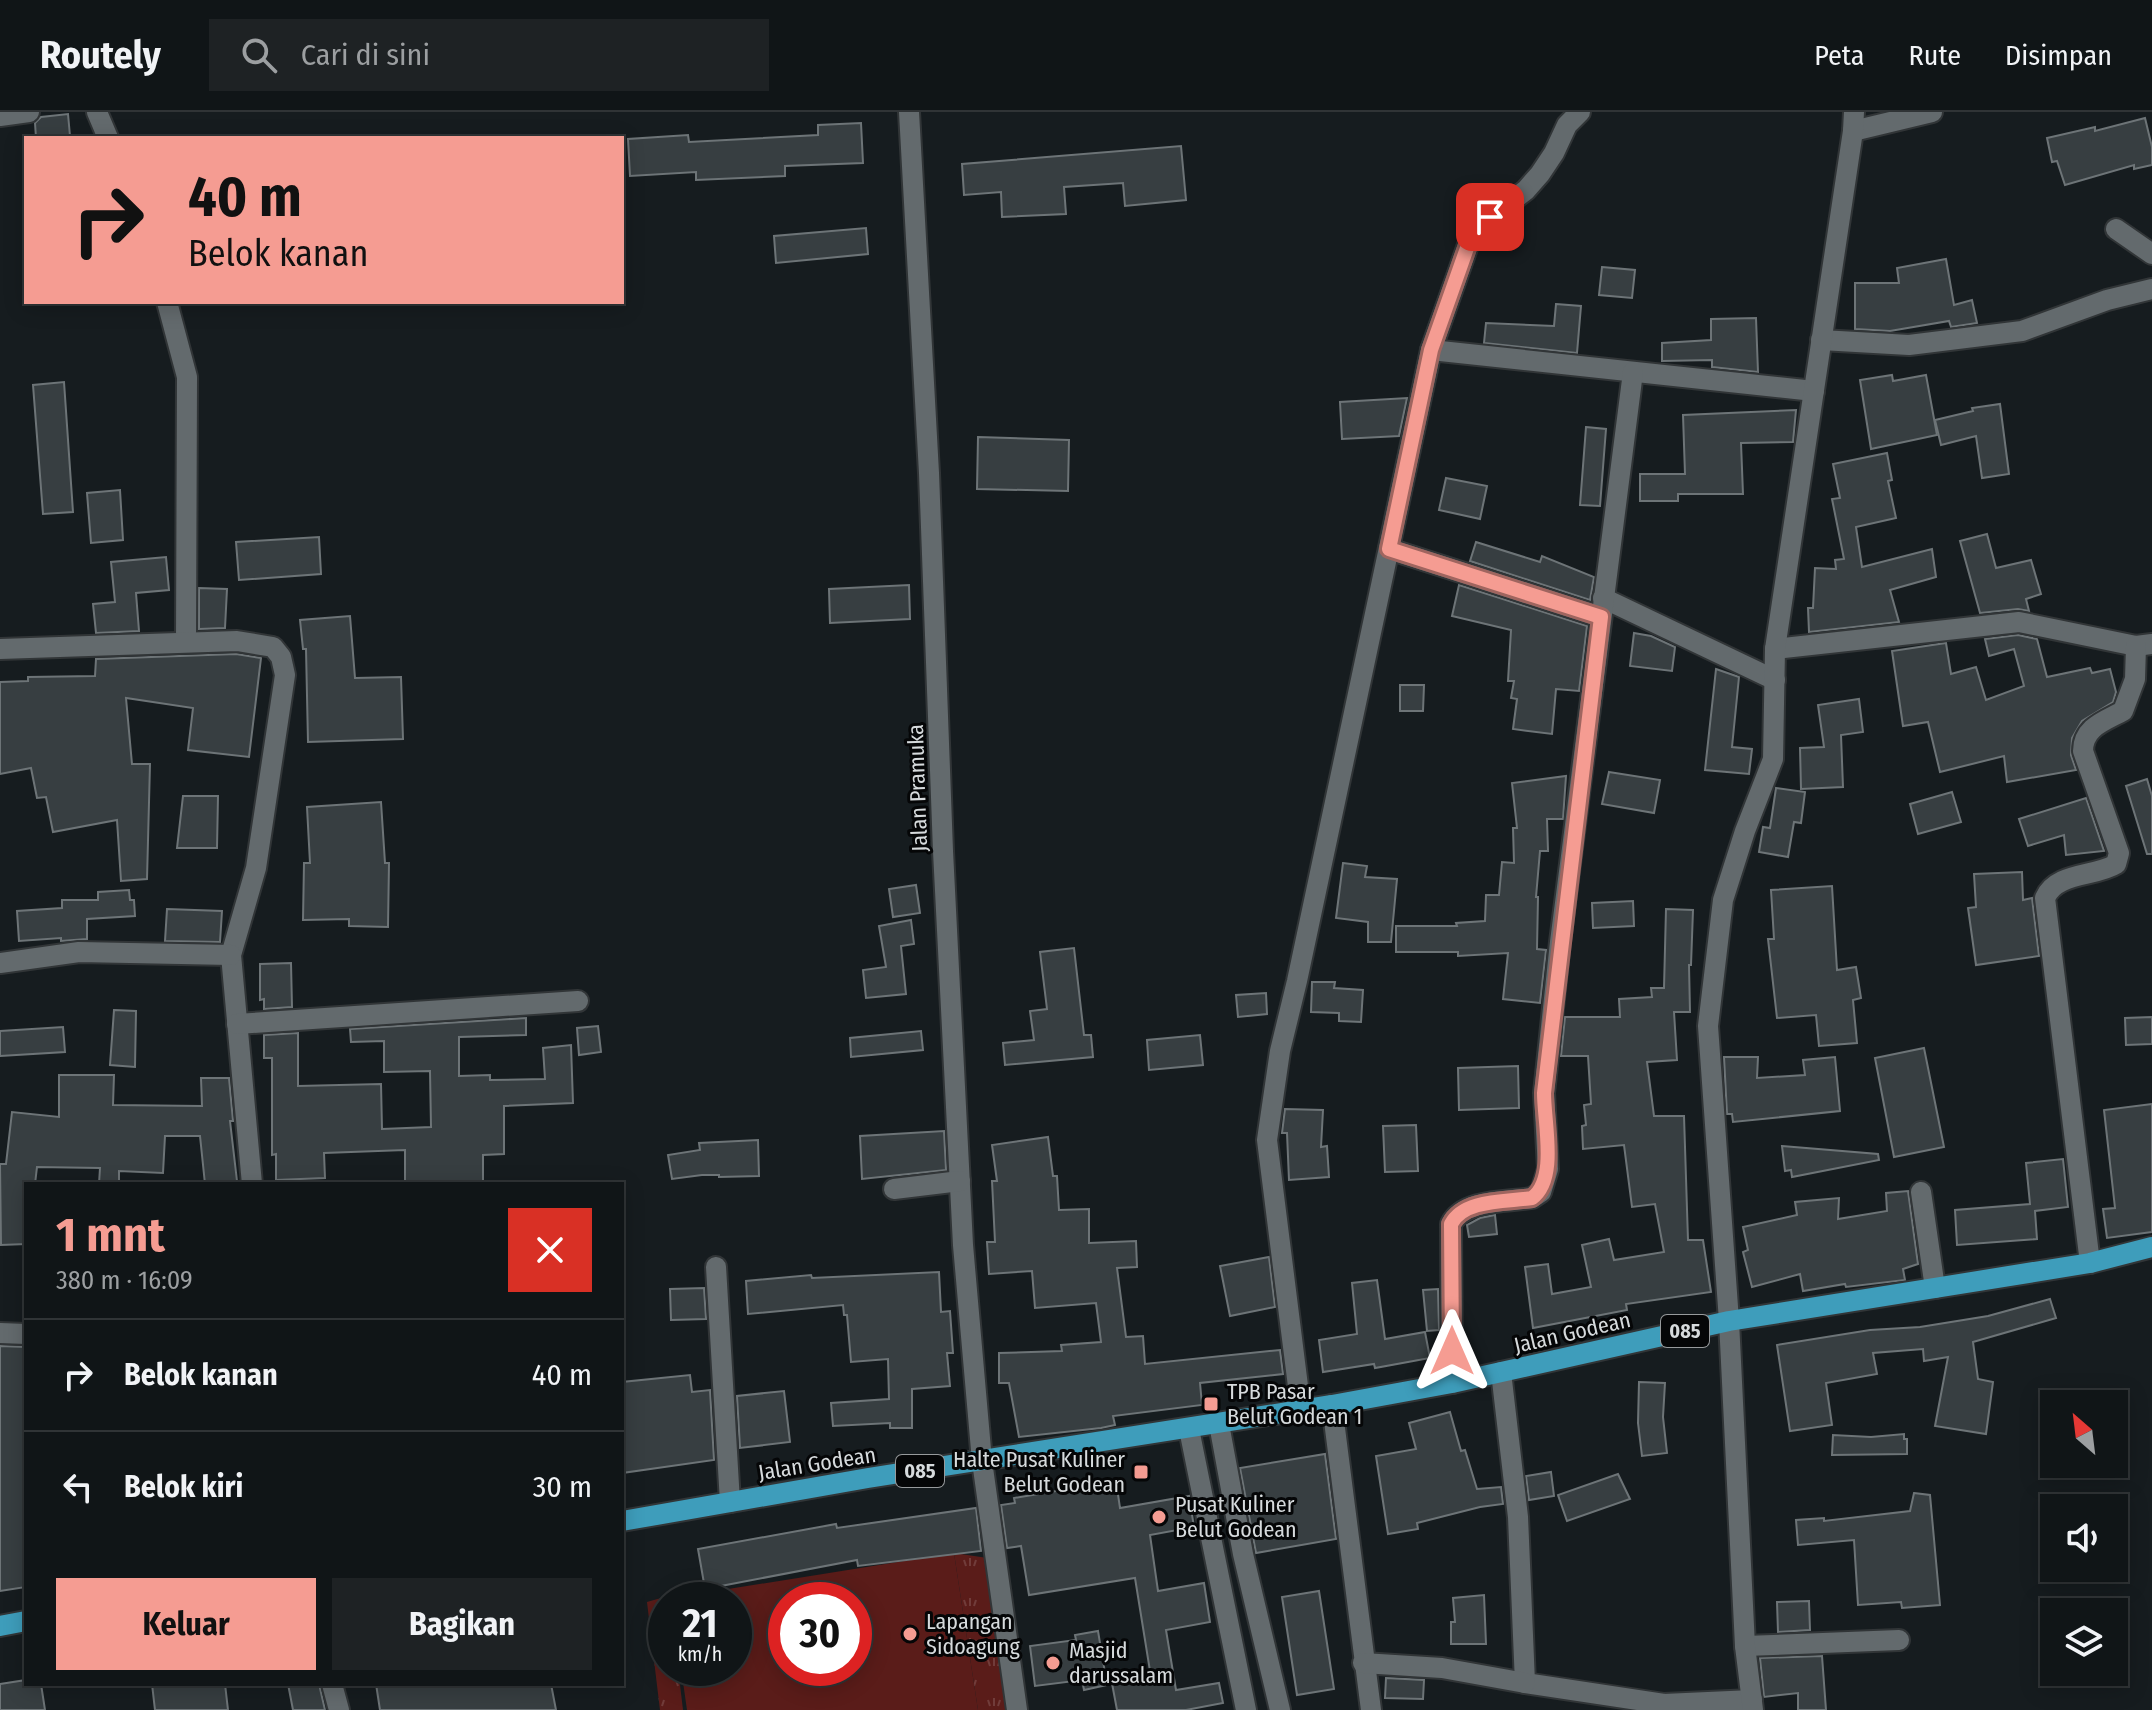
<!DOCTYPE html>
<html lang="id">
<meta charset="utf-8">
<style>
:root{--surface:#101517;--page:#1e2224;--text:#f1f3f6;--muted:#9c9fa1;--line:#303436;--accent:#f59c92}
body{margin:0;font-family:"Fira Sans Condensed",sans-serif;background:var(--page);color:var(--text);height:100vh;display:flex;flex-direction:column;font-size:30px;white-space:nowrap}
*{box-sizing:border-box;margin:0}
p{font-size:26px;color:var(--muted)}
.icon{flex:none;width:44px;height:44px;fill:none;stroke:currentColor;stroke-width:2;stroke-linecap:round;stroke-linejoin:round}
.map{position:relative;flex:1;overflow:hidden}
.panel{position:absolute;left:24px;top:1070px;width:600px;height:504px;display:flex;flex-direction:column;background:var(--surface);border-radius:0px;box-shadow:0 4px 20px #0003,0 0 0 2px var(--line)}
.panel>*{flex:none}
.guide{position:absolute;left:24px;top:24px;width:600px;height:168px;border-radius:0px;box-shadow:0 4px 20px #0003,0 0 0 2px var(--line);background:#f59c92;color:#111;overflow:hidden}
.needle{width:52px;rotate:332deg}
.fabs{position:absolute;left:2040px;top:1278px;display:grid;gap:16px}
.fabs a{display:grid;place-items:center;width:88px;height:88px;border-radius:0px;background:var(--surface);box-shadow:0 4px 20px #0003,0 0 0 2px var(--line);font-size:40px}
.speed{position:absolute;left:648px;top:1470px;display:flex;gap:16px;font-size:40px;font-weight:700;text-align:center}
.speed>*{display:grid;place-content:center;width:104px;height:104px;border-radius:50%;background:var(--surface);box-shadow:0 4px 20px #0003,0 0 0 2px var(--line);line-height:1}
.speed small{font-size:20px;font-weight:400}
.speed .limit{border:12px solid #d22;background:#fff;color:#111}
.pin{position:absolute;display:grid;place-items:center;width:68px;height:68px;color:#fff;margin:-34px;border-radius:16px;box-shadow:0 4px 12px #0006}
.me{position:absolute;width:88px;margin:-44px;rotate:0deg;stroke-linejoin:round;filter:drop-shadow(0 0 6px #0008)}
.turn{display:flex;align-items:center;gap:28px;height:168px;padding:0 32px;font-size:36px}
.turn .icon{width:104px;height:104px;stroke-width:2.5}
.turn b{display:block;font-size:56px;line-height:68px}
.round{display:grid;place-items:center;flex:none;width:84px;height:84px;border-radius:0px;background:var(--page)}
.summary{display:flex;align-items:center;justify-content:space-between;height:136px;padding:0 32px}
h1{font-size:48px;font-weight:700;line-height:60px;color:var(--accent)}
.primary-button{display:flex;gap:16px;margin-top:auto;padding:16px 32px}
.primary-button a{flex:1;height:92px;border-radius:0px;background:var(--accent);color:#111;font-size:32px;font-weight:700;line-height:92px;text-align:center}
.primary-button a+a{background:var(--page);color:var(--text)}
ul{padding:0;list-style:none}
li{display:flex;align-items:center;gap:24px;height:112px;padding:0 32px;border-top:2px solid var(--line)}
li div{flex:1}
li b{display:block;font-size:30px}
li em{font-style:normal}
header{display:flex;align-items:center;gap:48px;box-sizing:border-box;height:112px;padding:0 40px;background:var(--surface);border-bottom:2px solid var(--line)}
header strong{font-size:38px}
nav{display:flex;gap:44px;margin-inline-start:auto;font-size:28px}
.search{width:560px;height:72px;background:var(--page);display:flex;align-items:center;gap:20px;box-sizing:border-box;padding:0 28px;border-radius:0px;color:var(--muted);font-size:30px}
.map>svg:first-child{display:block}
.grass{fill:#5a1c19;fill-rule:evenodd}
.park{fill:url(#park-tufts)}
.building{fill:#373e41;stroke:#6d7477;stroke-width:2}
.lines{fill:none;stroke-linecap:round;stroke-linejoin:round}
.minor-casing{stroke:#313537;stroke-width:24}
.major-casing{stroke:#313537;stroke-width:24}
.minor{stroke:#636a6d;stroke-width:20}
.major{stroke:#3e9dbb;stroke-width:20}
.route-casing{stroke:#9f655f;stroke-width:20}
.route{stroke:#f59c92;stroke-width:14}
.poi-dot{fill:#f59c92;stroke:#050607;stroke-width:3}
.labels{text-anchor:middle;stroke-width:6;stroke-linejoin:round;paint-order:stroke}
.shield{fill:#050607;stroke:#979a9c;stroke-width:2}
.shield-label{font-size:20px;font-weight:bold;fill:#d6dadc}
.street-label{font-size:22px;fill:#d6dadc;stroke:#050607}
.poi-label{font-size:22px;fill:#d6dadc;stroke:#050607;text-anchor:start}
</style>
<header>
<strong>Routely</strong>
<div class="search"><svg class="icon" aria-label="search" viewBox="0 0 24 24"><circle cx="10" cy="10" r="6"/><path d="M15 15l6 6"/></svg>Cari di sini</div>
<nav><a>Peta</a><a>Rute</a><a>Disimpan</a></nav>
</header>
<div class="map">
<svg width="2152" height="1598" viewBox="0 0 2152 1598">
<defs>
<pattern id="park-tufts" width="24" height="20" patternUnits="userSpaceOnUse" patternTransform="scale(2)"><rect width="24" height="20" fill="#5a1c19"/><path d="M3 7l-1-3M5 7V3M7 7l1-3M15 17l-1-3M17 17v-4M19 17l1-3" fill="none" stroke="#713c3a"/></pattern>
</defs>
<rect width="100%" height="100%" fill="#161c1f"/>
<path class="grass" d="M954,1441L978,1598H687L681,1556H734V1488L672,1486ZM786,1488H854V1556H786Z"/>
<g class="park">
<path d="M954,1441L994,1447L1015,1598H978Z"/>
<path d="M668,1484L666,1556H678L683,1598H660L647,1490Z"/>
</g>
<g class="building">
<path d="M68,2L70,24L36,26L35,11L41,5Z"/>
<path d="M2145,6L2152,35V53L2134,57V53L2065,73L2057,49L2052,50L2047,26L2095,15V19Z"/>
<path d="M861,11L863,51L785,54V64L696,68V60L630,64L628,27L688,23L689,30L818,23V13Z"/>
<path d="M1181,34L1186,88L1125,94L1123,71L1064,75L1066,102L1002,105L1001,80L964,83L962,52Z"/>
<path d="M866,116L868,142L776,151L774,124Z"/>
<path d="M1946,147L1954,193L1972,188L1977,211L1951,215L1949,209L1890,219L1855,217V171H1899L1897,156Z"/>
<path d="M1602,155L1635,158L1632,186L1599,183Z"/>
<path d="M1556,192L1581,194L1577,241L1484,231L1486,211L1554,214Z"/>
<path d="M1756,206L1758,260L1712,255V248L1662,249V231L1711,228V207Z"/>
<path d="M1892,263L1893,269L1926,263L1937,323L1871,337L1860,268Z"/>
<path d="M64,270L73,400L43,402L33,273Z"/>
<path d="M1407,286L1399,324L1342,327L1340,290Z"/>
<path d="M2000,292L2009,362L1982,366L1976,324L1941,333L1935,308L1973,299L1972,296Z"/>
<path d="M1796,298L1793,330L1741,331L1743,382H1678V389H1640V362H1685L1683,303Z"/>
<path d="M1586,315L1606,317L1600,394L1580,393Z"/>
<path d="M978,325L1069,328L1068,379L977,377Z"/>
<path d="M1887,341L1892,368L1888,369L1896,406L1856,415L1862,455L1932,437L1936,465L1890,478L1899,510L1809,520L1808,496H1813L1815,456L1836,457L1835,448L1844,447L1832,387L1840,386L1833,352Z"/>
<path d="M1446,366L1487,374L1480,407L1439,398Z"/>
<path d="M120,378L123,428L91,431L87,381Z"/>
<path d="M1987,422L1996,456L2031,448L2041,482L2026,487L2029,499L2018,497L1980,501L1960,429Z"/>
<path d="M319,425L321,462L239,468L236,430Z"/>
<path d="M1476,430L1540,450L1542,444L1594,465L1590,488L1470,449Z"/>
<path d="M166,445L169,478L136,481L139,519L96,521L93,492L115,490L111,450Z"/>
<path d="M909,473L910,507L830,511L829,477Z"/>
<path d="M1459,473L1587,514L1579,579L1556,577L1552,622L1513,617L1517,587L1511,586L1514,569H1508L1511,518L1452,504Z"/>
<path d="M199,476L227,477L225,516L199,517Z"/>
<path d="M350,504L355,566L401,565L403,627L308,630L306,537H303L300,508Z"/>
<path d="M1634,521L1651,524L1675,535L1672,559L1630,554Z"/>
<path d="M2018,523L2037,527L2047,565L2090,556L2092,561L2110,557L2116,580L2113,590L2082,609L2072,626L2071,643L2076,658L2007,670L2004,644L1940,660L1928,610L1903,614L1892,539L1946,531L1951,562L1976,555L1986,588L2024,574L2014,537L1989,544L1985,527Z"/>
<path d="M236,542L261,546L249,645L188,638L193,596L126,586L132,652H150L147,767L121,769L117,708L53,720L46,685L37,686L31,656L0,662V570L28,569V565L95,564L96,547Z"/>
<path d="M1716,557L1739,565L1732,635L1752,637L1749,662L1705,658Z"/>
<path d="M1400,573H1424L1423,599H1400Z"/>
<path d="M1859,587L1863,620L1841,623L1843,675L1801,677L1800,636L1824,635L1818,593Z"/>
<path d="M1609,660L1660,668L1654,701L1602,692Z"/>
<path d="M1566,664L1563,707H1547L1548,739H1540L1536,785H1538L1537,837L1546,838L1540,891L1503,887L1508,841L1458,844V840H1396V814H1457L1456,811L1485,809L1486,783H1499L1502,750L1514,751L1513,716H1517L1512,671Z"/>
<path d="M2147,667L2152,684V742H2147L2126,674Z"/>
<path d="M1776,676L1805,680L1801,711L1794,710L1788,745L1759,740L1763,715L1770,716Z"/>
<path d="M1952,680L1961,710L1918,722L1910,692Z"/>
<path d="M183,684H218L217,736H177Z"/>
<path d="M2086,686L2104,739L2066,743L2064,723L2028,734L2019,707Z"/>
<path d="M381,690L385,751H389L388,815L349,814V807L303,808L304,751H310L307,695Z"/>
<path d="M1343,751L1367,754L1365,765L1397,767L1391,830H1368V810L1336,806Z"/>
<path d="M2022,760L2023,788L2032,786L2039,844L1976,853L1968,796L1976,795L1974,762Z"/>
<path d="M916,773L920,801L893,805L889,777Z"/>
<path d="M1832,774L1837,858L1856,855L1861,886L1853,888L1857,931L1819,934L1816,903L1777,906L1768,827H1774L1771,778Z"/>
<path d="M129,778L130,788H134L135,804L87,807V827L61,829V826L19,829L17,799L62,796V788H98V780Z"/>
<path d="M1633,789L1634,814L1593,816L1592,791Z"/>
<path d="M167,797L222,799L220,830L165,829Z"/>
<path d="M1666,797L1693,798L1691,853H1689L1690,900H1674L1677,948L1647,950L1654,1004H1684L1688,1128H1703L1711,1180L1626,1192L1627,1198L1533,1216L1525,1155L1548,1152L1552,1182L1591,1175L1582,1133L1609,1127L1614,1148L1664,1140L1655,1092L1632,1095L1624,1033L1583,1037L1582,1014L1586,1013L1584,993L1591,992L1588,944H1561L1565,905H1620L1619,887L1652,885L1651,876H1664Z"/>
<path d="M911,808L914,832L901,834L906,882L866,886L863,858L886,855L879,814Z"/>
<path d="M1074,836L1084,923H1091L1093,945L1005,953L1003,931L1034,928L1030,899L1047,897L1040,840Z"/>
<path d="M291,851L292,895L264,897V887L260,888V852Z"/>
<path d="M1312,870H1335L1334,876L1363,878L1361,910L1339,909V901L1311,900Z"/>
<path d="M1266,881L1267,902L1238,905L1236,883Z"/>
<path d="M114,898L136,899L135,955L110,953Z"/>
<path d="M2152,905V932L2126,933L2125,906Z"/>
<path d="M526,906V923L459,925V964L490,963V968L545,967L543,936L571,933L573,991L504,994V1042L483,1043V1072H405V1038L324,1041L325,1066L276,1068V1042L272,1043V946H264V923L298,921V974L381,972L382,1017L431,1015L430,959L384,960V929L351,930L350,917Z"/>
<path d="M598,914L601,940L579,943L577,916Z"/>
<path d="M63,915L65,940L0,944V919Z"/>
<path d="M921,919L923,938L851,945L850,926Z"/>
<path d="M1200,923L1203,953L1149,958L1147,928Z"/>
<path d="M1924,936L1944,1035L1894,1045L1875,946Z"/>
<path d="M1724,945H1758L1757,966L1805,963L1803,948L1835,945L1840,999L1733,1010L1732,1002H1727Z"/>
<path d="M1518,954L1519,996L1459,998L1458,956Z"/>
<path d="M59,963H114L113,993L202,994L201,966H229L233,1009H230L237,1069L205,1072L200,1024H165L163,1061L119,1059V1072H99L100,1056L37,1055L35,1072H26V1132L1,1133L0,1052H6L12,1000L59,1005Z"/>
<path d="M2152,992V1120L2107,1126L2103,1097L2115,1096L2104,998Z"/>
<path d="M1285,997L1323,998L1321,1035L1327,1034L1329,1065L1289,1068L1287,1021H1282Z"/>
<path d="M1416,1013L1418,1059L1385,1060L1383,1014Z"/>
<path d="M944,1019L946,1058L862,1067L860,1024Z"/>
<path d="M1048,1025L1053,1064H1057L1059,1098L1089,1097V1131L1136,1129L1137,1155L1117,1156L1126,1225L1143,1224L1145,1252L1280,1238L1283,1262L1200,1271L1202,1293L1113,1304L1115,1313L1101,1316L1019,1325L1009,1271H999V1241L1062,1239L1061,1233L1101,1230L1096,1191L1035,1196L1032,1159L989,1162L987,1130H995L992,1069H997L992,1033Z"/>
<path d="M758,1028L759,1064L719,1065V1063H702L672,1067L668,1043L700,1038L699,1031Z"/>
<path d="M1782,1034L1878,1042L1879,1048L1792,1065L1791,1058L1785,1059Z"/>
<path d="M2063,1047L2068,1095L2035,1099L2037,1127L1957,1133L1955,1098L2030,1092L2026,1051Z"/>
<path d="M1908,1079L1918,1152L1903,1157L1905,1168L1846,1175L1845,1172L1803,1179L1800,1162L1752,1175L1743,1140L1748,1138L1743,1115L1797,1103L1795,1090L1839,1086L1838,1107L1887,1099L1886,1081Z"/>
<path d="M1495,1103L1497,1122L1469,1125L1467,1113L1480,1106Z"/>
<path d="M1269,1145L1275,1195L1230,1204L1220,1154Z"/>
<path d="M939,1160L941,1200L950,1199L953,1241H947L950,1274L912,1277V1316H890V1311L833,1314L831,1291L889,1287L888,1247L851,1250L847,1203H844L843,1193L748,1202L746,1169L811,1163L812,1166Z"/>
<path d="M1377,1168L1385,1227L1425,1220L1430,1246L1375,1256L1374,1252L1323,1260L1319,1228L1357,1222L1352,1171Z"/>
<path d="M704,1176L706,1207L671,1208L670,1177Z"/>
<path d="M1438,1177L1439,1218L1427,1219L1423,1178Z"/>
<path d="M2050,1187L2056,1206L1973,1230L1978,1267L1993,1270L1986,1322L1935,1314L1948,1245L1924,1249L1923,1237L1873,1241L1877,1262L1826,1271L1832,1313L1790,1319L1777,1233L1870,1218L1920,1215L1988,1204Z"/>
<path d="M0,1234L26,1235V1475L0,1479Z"/>
<path d="M690,1263L692,1280L710,1278L714,1348L622,1361V1270Z"/>
<path d="M1639,1270L1665,1271L1663,1305L1667,1341L1642,1344L1638,1311Z"/>
<path d="M784,1279L790,1330L740,1336L737,1284Z"/>
<path d="M1450,1300L1461,1339L1465,1338L1477,1377L1501,1375L1503,1392L1480,1395L1417,1411L1418,1417L1388,1422L1376,1344L1416,1337L1409,1311Z"/>
<path d="M1904,1322V1327H1907V1342L1832,1343L1833,1323L1871,1325Z"/>
<path d="M1325,1342L1336,1427L1256,1441L1240,1356Z"/>
<path d="M1551,1360L1554,1384L1529,1388L1526,1364Z"/>
<path d="M1618,1362L1630,1387L1567,1409L1558,1383Z"/>
<path d="M1116,1369L1120,1396L1189,1384L1194,1415L1150,1423L1158,1479L1204,1471L1210,1510L1166,1518L1176,1578L1219,1571L1223,1591L1186,1598H1117L1111,1566L1150,1559L1135,1466L1029,1483L1021,1434L1007,1436L1001,1393L1015,1391L1014,1386Z"/>
<path d="M1914,1381L1930,1383L1940,1493L1902,1496L1901,1490L1858,1493L1854,1428L1798,1433L1796,1408L1824,1406V1409L1910,1399Z"/>
<path d="M976,1396L981,1439L858,1454L857,1448L705,1477L698,1437L836,1412L837,1416Z"/>
<path d="M1319,1479L1334,1577L1297,1583L1282,1485Z"/>
<path d="M1484,1483L1486,1532H1451V1510H1455L1453,1486Z"/>
<path d="M1809,1489L1810,1518L1778,1520L1777,1490Z"/>
<path d="M1098,1519L1107,1573L1084,1578L1082,1568L1035,1574L1030,1534L1076,1528L1075,1523Z"/>
<path d="M1822,1544L1826,1598H1798V1581L1764,1585L1760,1546Z"/>
<path d="M1386,1566L1424,1568L1423,1587L1385,1586Z"/>
<path d="M26,1568V1572H41L45,1598H0V1572Z"/>
<path d="M152,1572H225L228,1598H155Z"/>
<path d="M288,1572H319L325,1598H293Z"/>
<path d="M376,1572H551L556,1598H380Z"/>
</g>
<g class="lines">
<defs>
<g id="minor">
<path d="M97,0L108,26"/>
<path d="M909,0L929,361L943,739L963,1133L982,1349L1017,1598"/>
<path d="M0,4L29,0"/>
<path d="M1853,19L1932,0"/>
<path d="M2116,117L2152,142"/>
<path d="M167,190L187,265L186,529"/>
<path d="M1821,228L1909,233L2022,219L2107,188L2152,177"/>
<path d="M1431,238L1814,279"/>
<path d="M1389,437L1601,505"/>
<path d="M1603,486L1775,568"/>
<path d="M0,537L237,529L273,535L281,545L285,563L256,756L231,843L252,1072"/>
<path d="M1775,537L2019,510L2136,534L2152,532"/>
<path d="M0,851L79,840L231,843"/>
<path d="M237,912L578,889"/>
<path d="M894,1077L960,1069"/>
<path d="M1921,1080L1935,1176"/>
<path d="M2090,1151L2045,786C2056,760 2095,765 2116,752L2119,741L2083,639C2083,615 2105,609 2123,599L2135,567L2136,534"/>
<path d="M716,1155L730,1390"/>
<path d="M0,1221L26,1222"/>
<path d="M1501,1260L1518,1405L1525,1571L1664,1592L1752,1588"/>
<path d="M1452,1271L1451,1112C1464,1087 1506,1090 1532,1086L1541,1080L1548,1057L1544,981L1560,830L1633,260"/>
<path d="M1332,1293L1371,1598"/>
<path d="M1301,1298L1267,1028L1280,939L1297,869L1431,238L1473,119L1526,78L1540,62L1554,41L1567,13L1580,0"/>
<path d="M1219,1312L1243,1442L1280,1598"/>
<path d="M1189,1317L1246,1598"/>
<path d="M1745,1534L1899,1528"/>
<path d="M1363,1551L1442,1556L1525,1571"/>
<path d="M332,1572L339,1598"/>
<path d="M1753,1598L1745,1534L1729,1209L1708,914L1723,788L1745,719L1773,647L1775,537L1853,19L1854,0"/>
</g>
<g id="major">
<path d="M622,1409L868,1366L1332,1293L1452,1271L1729,1209L2090,1151L2152,1135"/>
<path d="M0,1514L26,1509"/>
</g>
</defs>
<use href="#minor" class="minor-casing"/>
<use href="#major" class="major-casing"/>
<use href="#minor" class="minor"/>
<use href="#major" class="major"/>
</g>
<g class="lines">
<defs>
<path id="route" d="M1452,1239L1451,1112C1464,1087 1506,1090 1532,1086C1558,1067 1544,1011 1544,981L1601,505L1389,437L1431,238L1473,119L1490,105"/>
</defs>
<use href="#route" class="route-casing"/>
<use href="#route" class="route"/>
</g>
<g class="poi-dot">
<rect x="1203" y="1284" width="16" height="16" rx="4"/>
<rect x="1133" y="1352" width="16" height="16" rx="4"/>
<circle cx="1159" cy="1405" r="8"/>
<circle cx="910" cy="1522" r="8"/>
<circle cx="1053" cy="1551" r="8"/>
</g>
<g class="labels">
<g class="shield">
<rect x="1661" y="1203" width="48" height="32" rx="6"/>
<rect x="896" y="1343" width="48" height="32" rx="6"/>
</g>
<g class="shield-label">
<text x="1685" y="1226">085</text>
<text x="920" y="1366">085</text>
</g>
<g class="street-label">
<text transform="translate(917 676) rotate(-92)" y="8">Jalan Pramuka</text>
<text transform="translate(1572 1220) rotate(-13)" y="8">Jalan Godean</text>
<text transform="translate(817 1351) rotate(-9)" y="8">Jalan Godean</text>
</g>
<g class="poi-label">
<text x="1227" y="1287">TPB Pasar<tspan x="1227" dy="25">Belut Godean 1</tspan></text>
<text x="1125" y="1355" text-anchor="end">Halte Pusat Kuliner<tspan x="1125" dy="25">Belut Godean</tspan></text>
<text x="1175" y="1400">Pusat Kuliner<tspan x="1175" dy="25">Belut Godean</tspan></text>
<text x="926" y="1517">Lapangan<tspan x="926" dy="25">Sidoagung</tspan></text>
<text x="1069" y="1546">Masjid<tspan x="1069" dy="25">darussalam</tspan></text>
</g>
</g>
</svg>
<div class="fabs">
<a><svg class="needle" viewBox="-14 -14 28 28"><path d="M0-13l5 13h-10z" fill="#e53935"/><path d="M0 13l5-13h-10z" fill="#9c9fa1"/></svg></a>
<a><svg class="icon" aria-label="sound" viewBox="0 0 24 24"><path d="M4 9h4l5-4v14l-5-4H4zM17 9q2 3 0 6"/></svg></a>
<a><svg class="icon" aria-label="layers" viewBox="0 0 24 24"><path d="M12 4l9 5-9 5-9-5zM3 14l9 5 9-5"/></svg></a>
</div>
<div class="speed"><div>21<small>km/h</small></div><div class="limit">30</div></div>
<div class="pin" style="left:1490px;top:105px;background:#d93025"><svg class="icon" aria-label="arrive" viewBox="0 0 24 24"><path d="M6 21V4h12l-3 4 3 4H6"/></svg></div>
<svg class="me" style="left:1452px;top:1239px" viewBox="-20 -20 40 40"><path d="M0-17L14 15 0 8-14 15z" fill="#f59c92" stroke="#fff" stroke-width="4"/></svg>
<div class="guide">
<div class="turn"><svg class="icon" aria-label="right" viewBox="0 0 24 24"><path d="M7 20v-9h11M14 6l5 5-5 5"/></svg><div><b>40 m</b>Belok kanan</div></div>
</div>
<section class="panel">
<div class="summary"><div><h1>1 mnt</h1><p>380 m · 16:09</p></div><a class="round" style="background:#d93025;color:#fff"><svg class="icon" aria-label="close" viewBox="0 0 24 24"><path d="M6 6l12 12M18 6L6 18"/></svg></a></div>
<ul>
<li><svg class="icon" aria-label="right" viewBox="0 0 24 24"><path d="M7 20v-9h11M14 6l5 5-5 5"/></svg><div><b>Belok kanan</b></div><em>40 m</em></li>
<li><svg class="icon" aria-label="left" viewBox="0 0 24 24"><path d="M17 20v-9H6M10 6l-5 5 5 5"/></svg><div><b>Belok kiri</b></div><em>30 m</em></li>
</ul>
<div class="primary-button"><a>Keluar</a><a>Bagikan</a></div>
</section>
</div>
